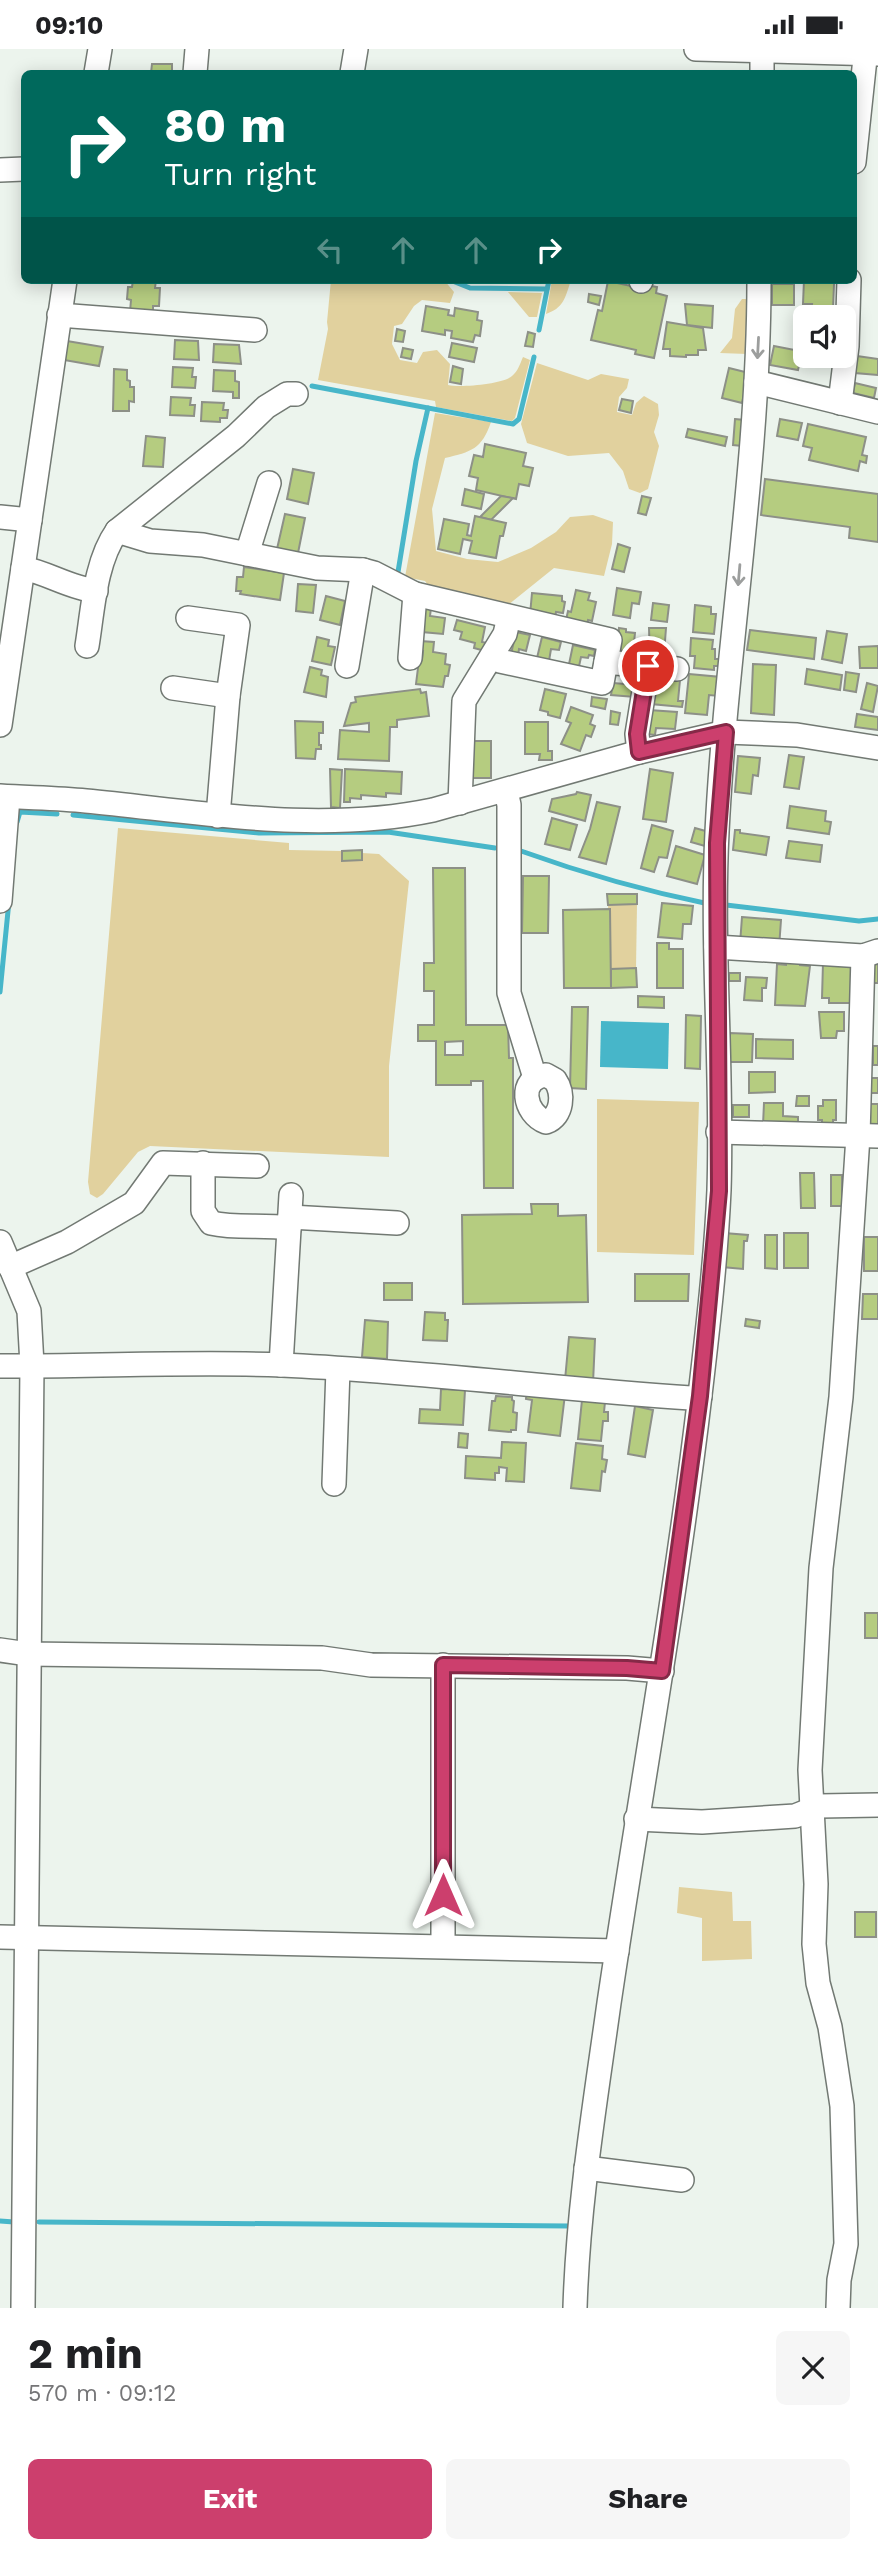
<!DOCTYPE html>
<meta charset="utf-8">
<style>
:root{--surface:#fff;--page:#f6f6f6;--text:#202124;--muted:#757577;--accent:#cc3f6d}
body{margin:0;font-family:"Work Sans",sans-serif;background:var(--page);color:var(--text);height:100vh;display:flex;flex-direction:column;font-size:26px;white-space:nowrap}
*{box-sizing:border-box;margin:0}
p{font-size:23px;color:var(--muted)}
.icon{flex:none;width:38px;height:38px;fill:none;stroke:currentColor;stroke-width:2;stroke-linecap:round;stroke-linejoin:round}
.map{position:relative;height:2259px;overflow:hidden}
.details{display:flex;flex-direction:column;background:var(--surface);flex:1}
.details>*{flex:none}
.guide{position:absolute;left:21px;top:21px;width:836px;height:214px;border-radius:10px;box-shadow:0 4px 18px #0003;background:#00695c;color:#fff;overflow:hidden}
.controls{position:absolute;left:793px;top:256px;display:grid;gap:14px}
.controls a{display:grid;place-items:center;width:63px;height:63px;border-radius:10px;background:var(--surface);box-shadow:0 4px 18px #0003;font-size:35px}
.pin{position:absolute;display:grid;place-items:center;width:60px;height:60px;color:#fff;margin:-30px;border:4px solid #fff;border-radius:50%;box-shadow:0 2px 7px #0007}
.me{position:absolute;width:77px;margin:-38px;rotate:0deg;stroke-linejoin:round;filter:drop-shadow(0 0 5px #0008)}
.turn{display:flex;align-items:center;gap:24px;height:147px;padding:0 28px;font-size:32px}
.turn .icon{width:91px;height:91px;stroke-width:2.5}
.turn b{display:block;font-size:49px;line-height:60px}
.lanes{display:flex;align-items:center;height:66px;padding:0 28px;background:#0003;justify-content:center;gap:35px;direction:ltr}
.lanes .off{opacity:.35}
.round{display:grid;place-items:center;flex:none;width:74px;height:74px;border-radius:10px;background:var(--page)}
.overview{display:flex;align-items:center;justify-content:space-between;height:119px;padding:0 28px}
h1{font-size:42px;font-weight:700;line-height:52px}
.cta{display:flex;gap:14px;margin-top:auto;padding:14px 28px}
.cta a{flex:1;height:80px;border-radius:10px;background:var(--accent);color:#fff;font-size:28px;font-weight:700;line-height:80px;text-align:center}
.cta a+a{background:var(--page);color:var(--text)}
.status{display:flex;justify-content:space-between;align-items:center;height:49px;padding:0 35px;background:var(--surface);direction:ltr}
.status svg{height:19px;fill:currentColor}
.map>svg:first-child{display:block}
.green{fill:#e1d19e}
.water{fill:#47b6c9}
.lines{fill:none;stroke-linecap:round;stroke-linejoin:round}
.stream{stroke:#47b6c9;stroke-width:5}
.building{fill:#b5cc80;stroke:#8d9087;stroke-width:2;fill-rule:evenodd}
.minor-casing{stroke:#727973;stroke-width:26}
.minor{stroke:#fff;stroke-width:23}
.oneway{stroke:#9c9e9d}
.route-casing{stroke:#852947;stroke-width:18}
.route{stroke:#cc3f6d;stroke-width:12}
</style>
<div class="status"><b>09:10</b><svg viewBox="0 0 49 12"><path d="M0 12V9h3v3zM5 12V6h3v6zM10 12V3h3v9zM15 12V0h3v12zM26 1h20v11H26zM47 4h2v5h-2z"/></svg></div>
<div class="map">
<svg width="878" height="2259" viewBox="0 0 878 2259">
<rect width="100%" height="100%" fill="#ecf4ed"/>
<g class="green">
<path d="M331,231H444L454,243L450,254L422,251L414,257L402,275L394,277L392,295L400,311L417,314L423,303L437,301L450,315L448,336C460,339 504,335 512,327C518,322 520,315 523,308L530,311L515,369L512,372L436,358L435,352L318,331L328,280L327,273Z"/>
<path d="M552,231H568L570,234C565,250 563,259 546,265Z"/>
<path d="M508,243L542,244L537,268H529Z"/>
<path d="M742,250H748L747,305L720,304L732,289L735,260Z"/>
<path d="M537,314L588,331L601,325L629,330L627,339L619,348L617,363L632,366L636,354L644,347L658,355L659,366L654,383L659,397L648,440L640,444L629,440L623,422L609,404L568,407L527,394L521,375Z"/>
<path d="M435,364L491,373C482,400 471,403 445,409L432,460L436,502L467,510L498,513L531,499L556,483L570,468L593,466L613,473L612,495L604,527L554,519L508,556L430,539L425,532L405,528Z"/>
<path d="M118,779L289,794V801L342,802V812L361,811L362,804L379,805L409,832L389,1017V1108L150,1097L138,1103L103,1145L97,1149L90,1145L88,1133Z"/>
<path d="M637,855L636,919L611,920L608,856Z"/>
<path d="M597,1050L699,1053L694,1206L597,1203Z"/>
<path d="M679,1838L732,1843L733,1872H751L752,1910L702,1912V1869L677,1864Z"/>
</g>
<path class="water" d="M601,972L669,974L668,1020L600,1018Z"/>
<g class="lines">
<g class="stream">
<path d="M450,231L470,239L547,240"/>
<path d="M539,281L549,231"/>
<path d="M312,337L513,375L519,370L534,308"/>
<path d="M398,523L416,412L428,359"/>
<path d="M73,766L259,784L388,783L495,799"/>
<path d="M17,773L20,763L57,765"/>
<path d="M521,802C582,824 645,842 709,855"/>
<path d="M726,856L859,872L878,870"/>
<path d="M0,943L9,852"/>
<path d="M0,2172L14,2173"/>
<path d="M39,2173L569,2177"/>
</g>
</g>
<g class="building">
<path d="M152,15H172V24H151Z"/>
<path d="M133,231H156L155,239H160L159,257H153V264L130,263L131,251L127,250L128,238H132Z"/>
<path d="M804,231H832L834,235L833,260L811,261L812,255H803Z"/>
<path d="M608,232L645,240L646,236L657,238L656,244L667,247L654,309L635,305L636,301L591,291L598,261L602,262Z"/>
<rect x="772" y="235" width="22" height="21"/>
<path d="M589,245L601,247L599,256L588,253Z"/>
<path d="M685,255L713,257L712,279L687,276Z"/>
<path d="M426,257L449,261L448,266L454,267L455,259L478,263L477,271L482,272L480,287L475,286L473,293L451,289L452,282L445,281V286L422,282Z"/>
<path d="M667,273L703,279L706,301H698V306H686V308L670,307V300H663Z"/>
<path d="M397,280L405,282L403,293L395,292Z"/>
<path d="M528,283L535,285L533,298L525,297Z"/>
<path d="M175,291L198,292L199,311L174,310Z"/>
<path d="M67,292L103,298L99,317L64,311Z"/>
<path d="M452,294L477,299L474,313L449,308Z"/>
<path d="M214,295L239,296L241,315L213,313Z"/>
<path d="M774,297L805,303V306H808L807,313L800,312L798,321L770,316Z"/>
<path d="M403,299L413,301L411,310L401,308Z"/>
<path d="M857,307L878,310V326L855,324Z"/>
<path d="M453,317L463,320L461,335L450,333Z"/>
<path d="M173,318L193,319L192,328H196L195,339L172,338Z"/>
<path d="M729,319L749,324L742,354L722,349Z"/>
<path d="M114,320L127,321V331L130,332V338H134V353L129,352V362H113Z"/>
<path d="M214,321L235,322V332L239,333V349H233V343L213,342Z"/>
<path d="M855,334L876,339L874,349L853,344Z"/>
<path d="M171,348L191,349L190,356H195L194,367L170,366Z"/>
<path d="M622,350L633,352L631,364L619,361Z"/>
<path d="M202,353L224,354L223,361H228L227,369H220V373L201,372Z"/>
<path d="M735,370L744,371L742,397L733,396Z"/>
<path d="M780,370L802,374L798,391L777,387Z"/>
<path d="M808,375L866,388L862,406L867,407L866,414L860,412L858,422L809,411L812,399L803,397Z"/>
<path d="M688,380L727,388L725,397L686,388Z"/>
<path d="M146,387L165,389L163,418L143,417Z"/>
<path d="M485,395L526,404L523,417L533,419L529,437L519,435L516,450L476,441L478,429L469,427L474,406L483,408Z"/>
<path d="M293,420L314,424L308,455L287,450Z"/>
<path d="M765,430L878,445V493L849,489L850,478L761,466Z"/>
<path d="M465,440L484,445L481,460L462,456Z"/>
<path d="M501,447L513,449L491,471L480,468Z"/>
<path d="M642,447L651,449L646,466L638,464Z"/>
<path d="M285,465L305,469L298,504L277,500Z"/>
<path d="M475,467L506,474L503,487H500L496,509L469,504L472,492L463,490L460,505L438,500L444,470L469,475L467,486L471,487Z"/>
<path d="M618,495L630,499L624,523L612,520Z"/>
<path d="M244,518L284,524L280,551L240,545L241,542H236L237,528H243Z"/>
<path d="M298,535L316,536L313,564L296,562Z"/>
<path d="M617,539L641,543L639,555L632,554L630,569L613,566Z"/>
<path d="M576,541L590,544L588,551L596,553L592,572L588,571L587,576L566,571L568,562L571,563Z"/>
<path d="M532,544L562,547V552L565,553L563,564L556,563L555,569L530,566Z"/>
<path d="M326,547L345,552L340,576L320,571Z"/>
<path d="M653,554L669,556L667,573L651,571Z"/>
<path d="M695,556L711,558V565H716L714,585L693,583Z"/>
<path d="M425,559H431L430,567L445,569L443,585L422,583Z"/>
<path d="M457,571L485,578L482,593L487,594L485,602L474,599L475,594L460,590L462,583L454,581Z"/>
<path d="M619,579L626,580V583L635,584L633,603L617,601Z"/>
<path d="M649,579H666L664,605H667V612L650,611Z"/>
<path d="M750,581L816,589L814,610L747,601Z"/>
<path d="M827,582L847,585L842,614L822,610Z"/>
<path d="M516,583L530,586L526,602L519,600L518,607L511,605Z"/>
<path d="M317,588L329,591L328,597L335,598L331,616L312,612Z"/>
<path d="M542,588L561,593L559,601L551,600L549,612L537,609Z"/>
<path d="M691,589L713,591L712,600H715V610H719V617H714V621L694,619L695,607H690Z"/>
<path d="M420,592L434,593L433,603L446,605L445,615L450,616L448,627H445L443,638L416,635L419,611H422L423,602H419Z"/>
<path d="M573,596L595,601L594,607L589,606L588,609L581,608L578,622L568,620Z"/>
<path d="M878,597V619H860L859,598Z"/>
<path d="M753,615L776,616L774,666L751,664Z"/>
<path d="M310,618L322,621L321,626L328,628L326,648L304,643Z"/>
<path d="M807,620L842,626L840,641L805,635Z"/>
<path d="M846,623L859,625L856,643L844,641Z"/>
<path d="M689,625L721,628L719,647L709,646L707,666L685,664Z"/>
<path d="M654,629L680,631L678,652H683L682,658L651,655Z"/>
<path d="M613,634L636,636L635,648L611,646Z"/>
<path d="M867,634L878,637L873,663L861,660Z"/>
<path d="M420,640L421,644L426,643L429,667L397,671V678H390L389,712L338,710L340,681L369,683V674L344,677L351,654L356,653L355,648Z"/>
<path d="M545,640L566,645L560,669L548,666V663L540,661Z"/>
<path d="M592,648L607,650L605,660L591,657Z"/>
<path d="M571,658L593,666L590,675L595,677L591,688L586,686L580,702L561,695L571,674L566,672Z"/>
<path d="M649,661L677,663L675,680L656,679L655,686L647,685Z"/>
<path d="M611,662L620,664L618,676L610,675Z"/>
<path d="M857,665L878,668V681L855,678Z"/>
<path d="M295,672L323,673V684H319V696H321V700H316L315,710L296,709Z"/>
<path d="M525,673H548V702H552V711H539L540,705H525Z"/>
<rect x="470" y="692" width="21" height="37"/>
<path d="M789,706L804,708L799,740L784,738Z"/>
<path d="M738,707L760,709L758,727L753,726L751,745L735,743Z"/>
<path d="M330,720L342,721L340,759L331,758Z"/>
<path d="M345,720L402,723L401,745L386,744V748L361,746V750L350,749V753H344Z"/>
<path d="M650,720L673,724L666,773L643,770Z"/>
<path d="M577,743L591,746L585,772L549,762L552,750L576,745Z"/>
<path d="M597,753L620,758L606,815L579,808L590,780Z"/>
<path d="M790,757L826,762L825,772L831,773L829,785L787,779Z"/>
<path d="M552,769L577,776L570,801L545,795Z"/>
<path d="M652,776L673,782L667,809L659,808L654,823L641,819Z"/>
<path d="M695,779L709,783L705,797L691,793Z"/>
<path d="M735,781H740V784L769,788L766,806L733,801Z"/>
<path d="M789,792L822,796L820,813L786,809Z"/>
<path d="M676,797L705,806L697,835L667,827Z"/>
<path d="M362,801V811L342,812V802Z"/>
<path d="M433,819H465L466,976H508L509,1009H513V1139H484L483,1032H471V1036H436V992H418V976H434V942H424V914H434ZM463,992V1006H445V993Z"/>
<path d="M523,827H549L548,884H522Z"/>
<path d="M607,845H637V855L608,856Z"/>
<path d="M662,854L693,857L691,875H683L682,890L658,888Z"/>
<path d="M610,860L611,939H564L563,861Z"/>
<path d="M742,868L781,871L779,899L740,895Z"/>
<path d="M657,894H669V900H683V939H657Z"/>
<rect x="872" y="909" width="6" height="25"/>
<path d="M786,910L800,911V916L810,917L805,957L775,956L777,915L786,916Z"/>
<path d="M823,914H854V954H829V949H822Z"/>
<path d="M636,919L637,938L611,939V920Z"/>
<rect x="729" y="924" width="11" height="8"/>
<path d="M746,928L767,929L766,939H762V952L744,951Z"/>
<path d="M638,947L664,948V959L638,958Z"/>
<path d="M572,958H588L586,1040L570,1039Z"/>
<path d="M819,963H844V982H837L836,989H821Z"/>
<path d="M686,966L701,967L700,1020L685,1019Z"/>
<path d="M730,984L753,985L752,1013H729Z"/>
<path d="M756,990L793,991V1010L756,1009Z"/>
<rect x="873" y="997" width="5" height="19"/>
<path d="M749,1023H775V1043L749,1044Z"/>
<rect x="871" y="1029" width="7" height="15"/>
<path d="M797,1047H809V1057H796Z"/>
<path d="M823,1051H836V1071H833V1077H822V1071H818V1057H823Z"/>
<path d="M764,1054H783V1067L798,1068V1080L763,1076Z"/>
<path d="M870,1055H878V1082H870V1072H867Z"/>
<rect x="733" y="1056" width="16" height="12"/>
<path d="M800,1124H814L815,1159H801Z"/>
<rect x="831" y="1126" width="11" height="31"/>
<path d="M531,1155H558V1167L586,1166L588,1253L463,1255L462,1166L532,1165Z"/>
<path d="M724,1184L748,1186L747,1192H744L743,1220L722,1218Z"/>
<rect x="784" y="1184" width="24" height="35"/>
<path d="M765,1186H777V1220L765,1219Z"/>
<rect x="864" y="1188" width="14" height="34"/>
<path d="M635,1225H689L688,1252H635Z"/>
<rect x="384" y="1234" width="28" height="17"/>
<path d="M863,1245H878V1270H862Z"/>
<path d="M425,1263L445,1264V1271H448L447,1292L423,1291Z"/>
<path d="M746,1270L760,1272L759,1279L745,1277Z"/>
<path d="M365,1271L388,1273L387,1310L362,1308Z"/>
<path d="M569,1288L595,1290L593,1334L565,1331Z"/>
<path d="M441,1340L465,1341L463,1376L419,1374L420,1360L440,1361Z"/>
<path d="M527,1340L565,1345L560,1387L528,1383L532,1351L526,1350Z"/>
<path d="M496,1347L512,1348V1351L514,1352L513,1363L517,1364L516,1381H511V1383L489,1381L492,1352H495Z"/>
<path d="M582,1351L605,1353L604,1363H608V1372H603L601,1392L578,1390Z"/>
<path d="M635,1357L653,1361L645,1408L628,1405Z"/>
<path d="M459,1384L468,1385L467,1399L458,1398Z"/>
<path d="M502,1393L526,1394L524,1433L506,1432L507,1419L499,1418V1424H495V1431L465,1429L466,1407L501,1409Z"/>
<path d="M576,1394L603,1397L602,1410L607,1411L605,1423L602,1422L600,1442L571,1439Z"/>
<rect x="865" y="1564" width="13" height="25"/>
<rect x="855" y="1863" width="21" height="25"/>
</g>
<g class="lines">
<defs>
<g id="minor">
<path d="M696,0L878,5"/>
<path d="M96,24L100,0"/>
<path d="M195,24L197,0"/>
<path d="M352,24L356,0"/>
<path d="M762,24V0"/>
<path d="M854,113L866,0"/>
<path d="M0,121L24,120"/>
<path d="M641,232V231"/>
<path d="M59,266L255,281"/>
<path d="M756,333L878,363"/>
<path d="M840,354L847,297L849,231"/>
<path d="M0,468L30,471"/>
<path d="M117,482L150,492L203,496L317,519L363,521L374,524L415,545L610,591L602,634L500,612L492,608"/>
<path d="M247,505L269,434"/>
<path d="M23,519C48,524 70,539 96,542"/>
<path d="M188,569L238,576L228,647L218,767"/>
<path d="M87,597C93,560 95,513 117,482L236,387L266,358L287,345H296"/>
<path d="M410,609L415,545"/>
<path d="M606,613L677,620"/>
<path d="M347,617L363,521"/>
<path d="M173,639L228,647"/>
<path d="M0,676L65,231"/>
<path d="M639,703L637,685L648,617"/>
<path d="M506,742L509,756V944L535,1029"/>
<path d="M0,747C29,749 57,749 86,752C201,763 318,785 433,761L639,703L726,683L797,686L878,699"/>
<path d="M460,754L464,652L505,585L509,568"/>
<path d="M0,852L8,748"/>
<path d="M716,898L863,907L878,902"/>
<path d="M546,1026L555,1031C564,1044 563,1067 546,1073C524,1065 517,1029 546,1026Z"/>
<path d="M718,1083L878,1087"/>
<path d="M203,1114V1162L211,1174C237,1180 263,1175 289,1179"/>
<path d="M290,1168L397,1174"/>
<path d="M0,1193L29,1262L32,1316L23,2259"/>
<path d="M10,1218L67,1193L134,1154L163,1114L257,1117"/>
<path d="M281,1316L291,1146"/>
<path d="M0,1317C94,1318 188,1312 282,1316C419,1322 555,1340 691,1349L700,1347"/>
<path d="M334,1435L338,1320"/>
<path d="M0,1601L28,1605L322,1609L371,1616L627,1619L662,1622"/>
<path d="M443,1616V1897"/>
<path d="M636,1770L702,1773L795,1767L820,1757L878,1756"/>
<path d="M0,1888L617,1902"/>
<path d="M586,2119L682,2131"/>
<path d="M575,2259C578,2156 595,2055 609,1954C639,1751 676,1549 700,1346C708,1278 716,1209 719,1141C723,1022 711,902 717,783C726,599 759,415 759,231"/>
<path d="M838,2259L839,2231L846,2195L842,2057L830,1978L818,1934L814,1895L816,1835L810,1721L821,1519L841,1348L858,1087L863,907"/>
</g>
</defs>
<use href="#minor" class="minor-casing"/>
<use href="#minor" class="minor"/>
</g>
<defs><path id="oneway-shaft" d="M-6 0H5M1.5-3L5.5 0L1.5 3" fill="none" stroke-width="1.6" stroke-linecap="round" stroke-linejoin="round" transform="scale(1.75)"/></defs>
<g class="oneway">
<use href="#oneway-shaft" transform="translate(758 299) rotate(93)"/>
<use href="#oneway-shaft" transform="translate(739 526) rotate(95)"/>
</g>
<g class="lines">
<defs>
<path id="route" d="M443,1846V1616L627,1619L662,1622L700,1347L719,1142L717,794L726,683L639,703L637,685L648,617"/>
</defs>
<use href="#route" class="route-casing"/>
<use href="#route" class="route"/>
</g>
</svg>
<div class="controls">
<a><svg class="icon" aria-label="sound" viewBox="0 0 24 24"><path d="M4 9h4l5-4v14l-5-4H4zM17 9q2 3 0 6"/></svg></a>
</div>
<div class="pin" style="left:648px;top:617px;background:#d93025"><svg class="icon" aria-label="arrive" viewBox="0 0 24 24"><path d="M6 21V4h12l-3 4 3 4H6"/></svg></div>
<svg class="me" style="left:443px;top:1846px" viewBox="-20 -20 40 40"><path d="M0-17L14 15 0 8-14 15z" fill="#cc3f6d" stroke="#fff" stroke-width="4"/></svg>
<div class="guide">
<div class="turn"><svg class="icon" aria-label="right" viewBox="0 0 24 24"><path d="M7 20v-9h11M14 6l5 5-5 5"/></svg><div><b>80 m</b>Turn right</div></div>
<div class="lanes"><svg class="icon off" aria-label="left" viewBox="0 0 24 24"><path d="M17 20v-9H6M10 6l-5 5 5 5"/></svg><svg class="icon off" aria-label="ahead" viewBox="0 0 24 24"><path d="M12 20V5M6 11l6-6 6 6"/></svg><svg class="icon off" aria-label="ahead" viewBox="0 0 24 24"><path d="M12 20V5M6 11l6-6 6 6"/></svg><svg class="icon" aria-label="right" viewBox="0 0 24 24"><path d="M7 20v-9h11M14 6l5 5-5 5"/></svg></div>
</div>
</div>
<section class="details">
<div class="overview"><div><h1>2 min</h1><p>570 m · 09:12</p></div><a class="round"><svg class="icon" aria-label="close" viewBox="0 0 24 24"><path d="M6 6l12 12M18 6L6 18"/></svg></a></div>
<div class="cta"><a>Exit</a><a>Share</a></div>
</section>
